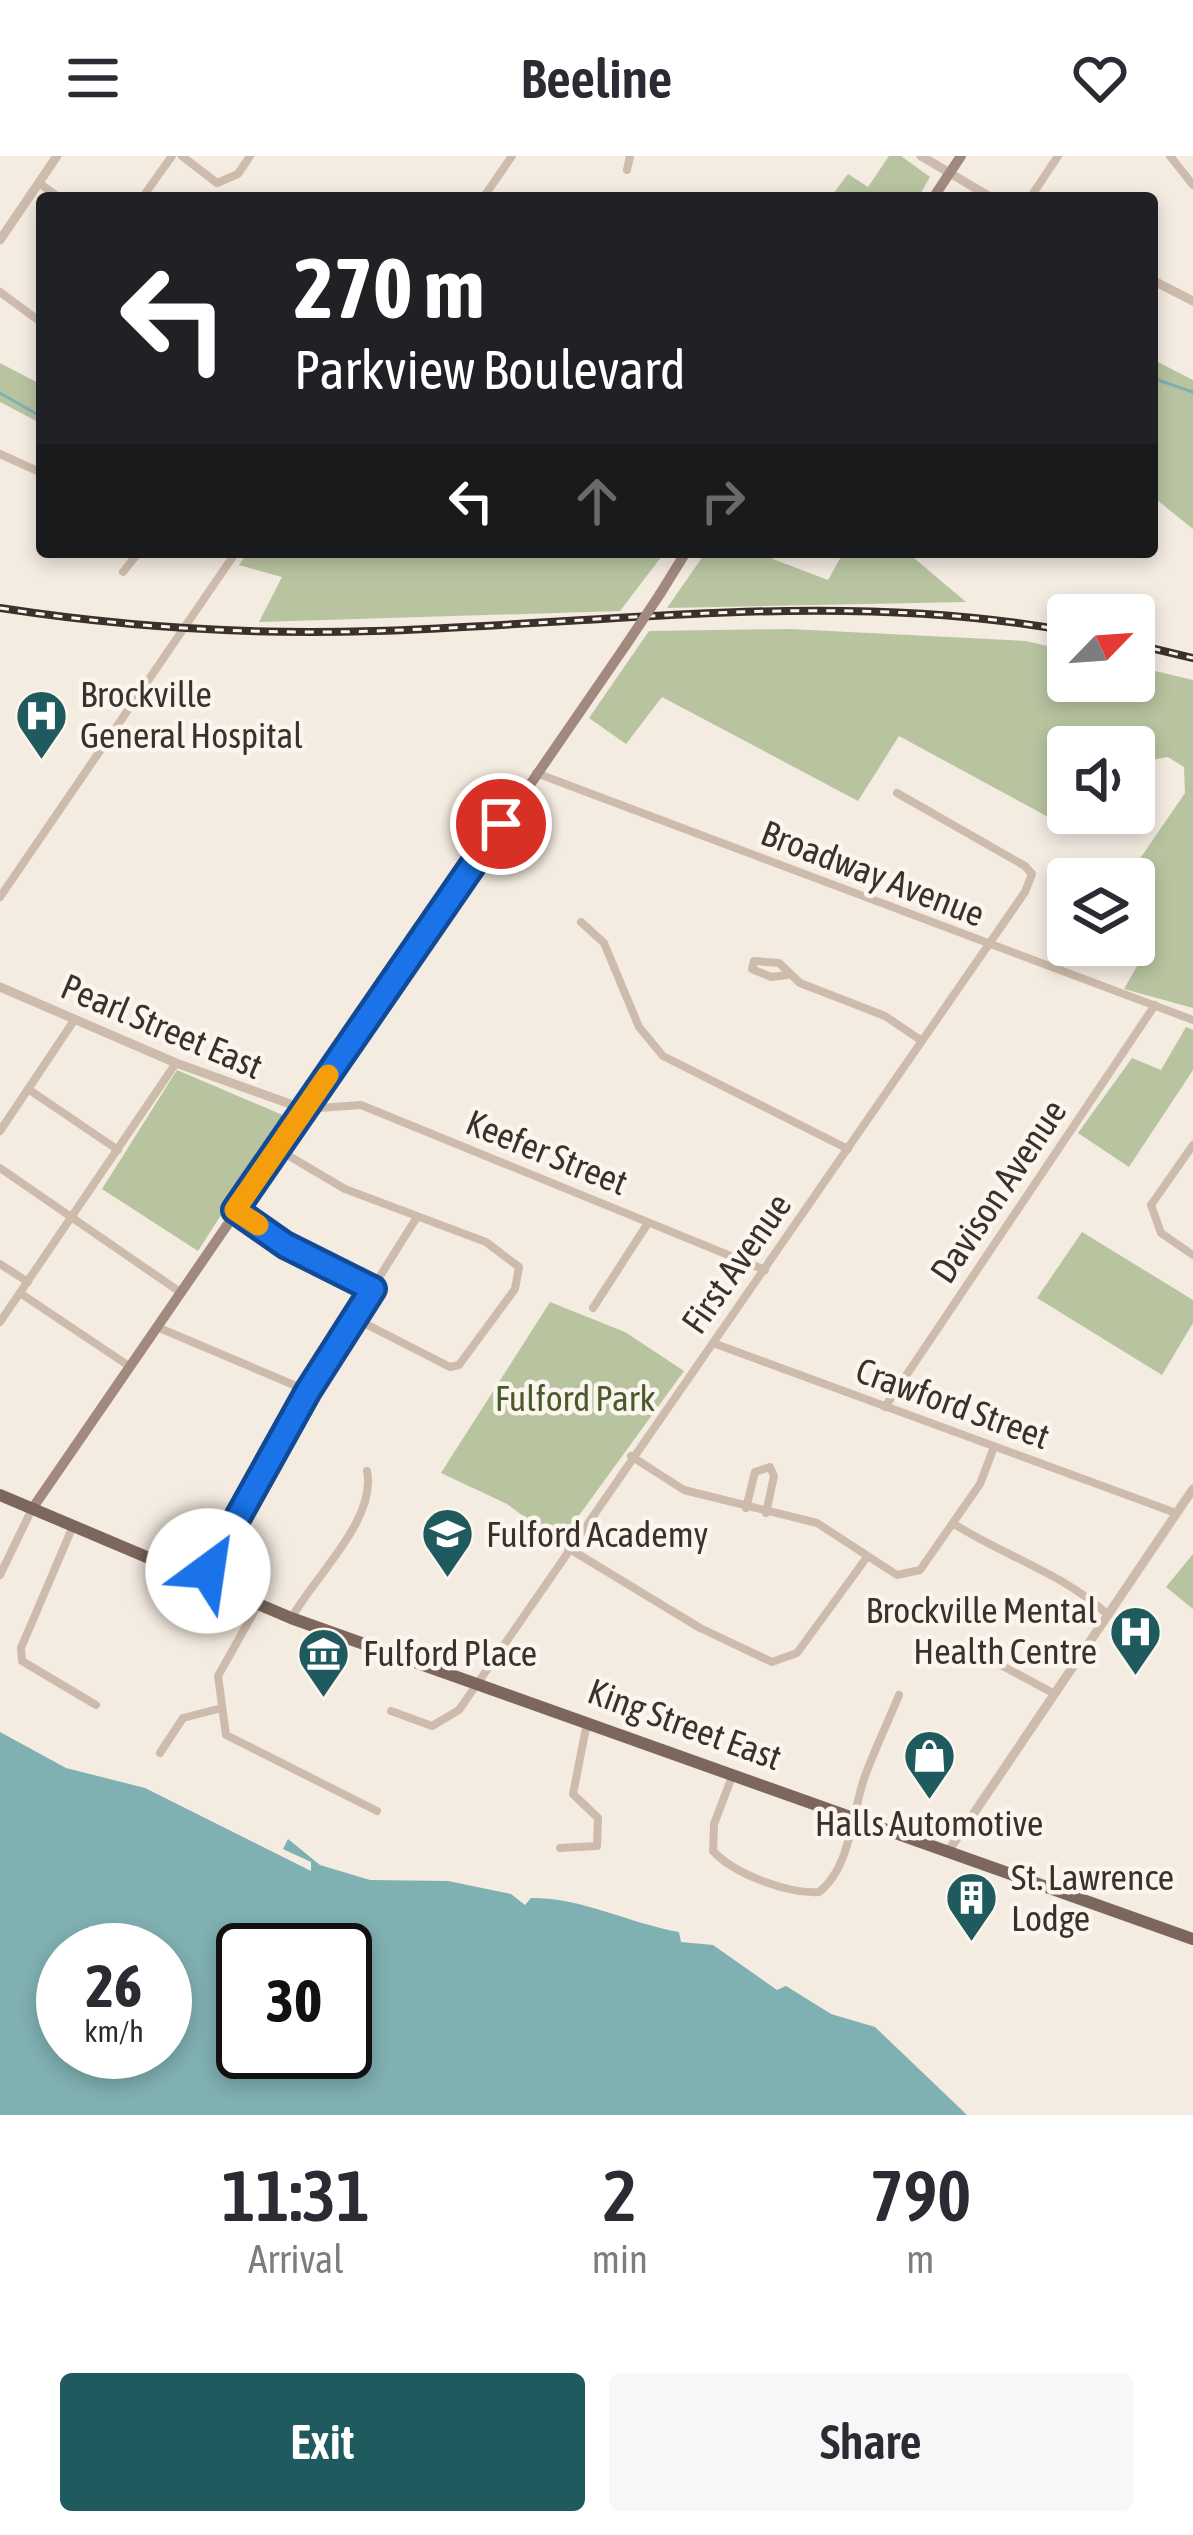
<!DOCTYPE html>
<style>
:root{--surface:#fff;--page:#f7f7f7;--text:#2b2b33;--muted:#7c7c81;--accent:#1f5a5e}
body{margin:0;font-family:"Asap Condensed",sans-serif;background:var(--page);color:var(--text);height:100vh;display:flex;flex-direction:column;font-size:45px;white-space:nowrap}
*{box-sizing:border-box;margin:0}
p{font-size:39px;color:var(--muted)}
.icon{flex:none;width:66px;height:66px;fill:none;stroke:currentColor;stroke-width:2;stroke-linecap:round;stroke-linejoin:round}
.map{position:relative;height:1959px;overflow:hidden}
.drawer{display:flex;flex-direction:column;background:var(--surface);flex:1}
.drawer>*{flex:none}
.top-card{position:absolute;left:36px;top:36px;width:1122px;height:366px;border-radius:12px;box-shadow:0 6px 18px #0003;background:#202124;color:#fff;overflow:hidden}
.needle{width:78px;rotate:65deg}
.fabs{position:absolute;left:1047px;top:438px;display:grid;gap:24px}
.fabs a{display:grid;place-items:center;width:108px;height:108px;border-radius:12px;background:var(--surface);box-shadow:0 6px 18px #0003;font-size:60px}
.speed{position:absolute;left:36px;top:1767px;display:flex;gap:24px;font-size:60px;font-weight:700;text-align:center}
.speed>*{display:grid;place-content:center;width:156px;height:156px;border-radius:50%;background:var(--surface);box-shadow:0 6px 18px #0003;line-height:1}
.speed small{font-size:30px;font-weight:400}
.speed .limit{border:6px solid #111;border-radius:18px;background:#fff;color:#111}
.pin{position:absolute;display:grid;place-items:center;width:102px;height:102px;color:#fff;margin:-51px;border:6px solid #fff;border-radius:50%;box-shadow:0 3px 12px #0007}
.me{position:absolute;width:132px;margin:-66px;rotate:31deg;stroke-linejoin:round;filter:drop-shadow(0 0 9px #0008)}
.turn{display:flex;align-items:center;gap:42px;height:252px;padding:0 60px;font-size:54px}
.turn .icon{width:156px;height:156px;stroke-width:2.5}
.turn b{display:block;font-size:84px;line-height:102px}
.lanes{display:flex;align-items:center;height:114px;padding:0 60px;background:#0003;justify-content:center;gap:60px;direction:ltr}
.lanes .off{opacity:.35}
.eta{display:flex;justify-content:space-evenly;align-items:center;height:204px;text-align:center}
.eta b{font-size:72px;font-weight:600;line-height:84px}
.cta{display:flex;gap:24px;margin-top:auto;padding:24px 60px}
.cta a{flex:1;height:138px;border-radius:12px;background:var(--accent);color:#fff;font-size:48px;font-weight:600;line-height:138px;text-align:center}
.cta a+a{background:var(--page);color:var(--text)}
header{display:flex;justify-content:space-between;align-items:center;height:156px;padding:0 60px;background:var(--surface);font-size:54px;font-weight:600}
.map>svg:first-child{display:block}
.green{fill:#b8c4a0}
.water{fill:#7fb0b2;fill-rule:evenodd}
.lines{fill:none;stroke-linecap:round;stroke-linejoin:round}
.stream{stroke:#7fb0b2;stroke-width:3}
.minor{stroke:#cdbbac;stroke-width:8}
.tertiary{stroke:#cdbbac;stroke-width:9}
.secondary{stroke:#a18a7d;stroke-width:10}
.primary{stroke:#7d675c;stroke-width:12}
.rail-casing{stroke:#3b302b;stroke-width:8}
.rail{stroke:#fbf5ee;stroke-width:3;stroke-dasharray:9;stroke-linecap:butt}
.secondary-bridge{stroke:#a18a7d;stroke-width:10}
.route-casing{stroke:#114b97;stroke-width:30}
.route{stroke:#1a73e8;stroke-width:21}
.slow{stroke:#f59e0b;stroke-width:21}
.labels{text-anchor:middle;stroke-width:9;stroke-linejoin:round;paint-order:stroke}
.poi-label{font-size:36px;fill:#3b302b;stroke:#fbf5ee;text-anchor:start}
.street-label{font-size:36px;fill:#3b302b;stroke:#fbf5ee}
.park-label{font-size:36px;fill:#4a5a2e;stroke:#fbf5ee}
</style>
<header><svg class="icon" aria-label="menu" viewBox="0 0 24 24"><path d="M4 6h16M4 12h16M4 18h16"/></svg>Beeline<svg class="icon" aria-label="heart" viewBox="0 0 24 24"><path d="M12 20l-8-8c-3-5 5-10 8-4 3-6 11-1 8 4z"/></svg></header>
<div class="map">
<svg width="1193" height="1959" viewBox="0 0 1193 1959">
<rect width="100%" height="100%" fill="#f4ebe1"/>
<g class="green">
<path d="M889,0H901L930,21L918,42H830L848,18L868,31Z"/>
<path d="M1152,203L1193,224V373L1152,340Z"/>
<path d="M0,207L42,229V268L0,246Z"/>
<path d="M248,396H665L620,455L259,466L282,421L239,409Z"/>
<path d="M706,396H769L773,403L828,424L842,399L914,402L966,446L667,452Z"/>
<path d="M789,473L1026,485L1068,495V525H1134V510L1193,524V852L1124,833L1152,784L1134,778V723H1126L1185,637L1184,611L1168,601L1134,607V591H1068V657H1073L1063,669L899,580L858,645L662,541L626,588L589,562L649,475Z"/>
<path d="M1186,871L1193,874V914L1129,1011L1078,977L1132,902L1161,914Z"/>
<path d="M177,914L285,960L198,1095L102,1033Z"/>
<path d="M1082,1076L1193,1144V1167L1162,1219L1037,1142Z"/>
<path d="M550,1146L625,1176L684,1215L559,1387L507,1348L441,1317Z"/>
<path d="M1193,1398V1453L1166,1431Z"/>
</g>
<path class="water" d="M0,1576L66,1612L145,1632L311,1715V1706L283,1693L288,1683L320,1709L370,1724L448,1725L511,1738L525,1749L531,1742C584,1742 628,1767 679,1776L681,1786L713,1789L777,1834L786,1830L831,1858L875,1871L967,1959H0ZM63,1794H165V1896H63ZM243,1794H345V1896H243Z"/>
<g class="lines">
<g class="stream">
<path d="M1152,222L1193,236"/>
<path d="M0,237L42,261"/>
</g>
<g class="minor">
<path d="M182,0L217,27L238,18L250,0"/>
<path d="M1170,0L1193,29"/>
<path d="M627,14L630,0"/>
<path d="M39,27L60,42"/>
<path d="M142,42L172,0"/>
<path d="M483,42L512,0"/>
<path d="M1030,42L1058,0"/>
<path d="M0,136L42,167"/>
<path d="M0,298L42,317"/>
<path d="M123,416L139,396"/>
<path d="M536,617L1193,864"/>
<path d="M0,741L236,396"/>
<path d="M581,766L604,787L639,871L663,900L848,993"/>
<path d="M787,819L771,821L752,813L754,805L779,807L800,827L885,860L922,885"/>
<path d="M28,933L118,994"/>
<path d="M306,953L361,949L765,1114"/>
<path d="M0,975L75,863"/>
<path d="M1193,989L1151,1049L1161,1077L1193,1099"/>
<path d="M279,994L345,1033L486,1086L519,1111L515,1133L459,1209L450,1211L354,1162"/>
<path d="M0,1012L180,1136"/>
<path d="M236,1055L285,1089L373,1133"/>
<path d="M0,1108L28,1126"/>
<path d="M20,1137L129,1210"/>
<path d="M593,1152L648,1067"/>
<path d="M0,1166L176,907"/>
<path d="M157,1171L308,1235"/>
<path d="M713,1187L1176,1357"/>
<path d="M885,1251L1155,849"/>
<path d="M631,1300L684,1334L817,1367L897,1419L920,1414L980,1328L994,1291"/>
<path d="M746,1352L755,1316L770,1311L774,1320L766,1357"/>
<path d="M954,1368C1004,1400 1063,1417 1108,1459"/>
<path d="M73,1370L21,1492L22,1505L96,1549"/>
<path d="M568,1392L700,1472L772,1506L797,1497L867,1401"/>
<path d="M0,1419L32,1353"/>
<path d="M202,1426L308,1235L417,1061"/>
<path d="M258,1449L218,1520L226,1579L377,1655"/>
<path d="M292,1461C315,1420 377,1363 367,1315"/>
<path d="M999,1508L1053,1537"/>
<path d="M391,1555L432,1570L459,1554L1025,736L1032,718L1025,710L897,637"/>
<path d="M160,1597L183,1562L218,1553"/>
<path d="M733,1618L714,1668L713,1695C734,1718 788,1738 819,1736C851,1712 852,1655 865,1620C875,1593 888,1566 899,1539"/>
<path d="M560,1692L597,1690L598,1662L573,1638L587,1567"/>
</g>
<g class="tertiary">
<path d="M921,0L992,42"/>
<path d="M0,84L57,0"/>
<path d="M1152,124L1193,145"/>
<path d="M0,831L176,907L304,953"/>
<path d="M949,1694L1193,1333"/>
</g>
<g class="secondary">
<path d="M933,42L961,0"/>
<path d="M660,438L686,396"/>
<path d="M32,1353L626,489"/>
</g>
<path class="primary" d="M0,1339L291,1462L1193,1783"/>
<defs>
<g id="rail">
<path d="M0,452C124,471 249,479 374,475C604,468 840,433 1068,475"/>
<path d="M1134,488L1193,502"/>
</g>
</defs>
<use href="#rail" class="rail-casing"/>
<use href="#rail" class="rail"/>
<path class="secondary-bridge" d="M626,489L660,438"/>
</g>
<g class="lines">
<defs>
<path id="route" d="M208,1415L308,1235L373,1133L285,1089L235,1054L501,668"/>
</defs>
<use href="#route" class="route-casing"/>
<use href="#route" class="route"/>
<path class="slow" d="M258,1069L235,1054L328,919"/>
</g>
<defs>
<symbol id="hospital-pin" viewBox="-11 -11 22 30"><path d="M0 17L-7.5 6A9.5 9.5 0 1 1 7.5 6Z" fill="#1f5a5e" stroke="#fbf5ee"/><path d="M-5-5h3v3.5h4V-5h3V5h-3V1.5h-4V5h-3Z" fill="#fff"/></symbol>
<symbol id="school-pin" viewBox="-11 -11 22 30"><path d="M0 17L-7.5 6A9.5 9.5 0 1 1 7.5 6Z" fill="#1f5a5e" stroke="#fbf5ee"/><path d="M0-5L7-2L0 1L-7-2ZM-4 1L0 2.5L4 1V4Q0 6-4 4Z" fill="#fff"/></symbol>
<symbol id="museum-pin" viewBox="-11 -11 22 30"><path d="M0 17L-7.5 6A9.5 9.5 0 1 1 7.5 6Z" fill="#1f5a5e" stroke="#fbf5ee"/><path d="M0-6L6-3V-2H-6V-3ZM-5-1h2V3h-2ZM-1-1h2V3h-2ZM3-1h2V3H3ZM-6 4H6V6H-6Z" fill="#fff"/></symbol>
<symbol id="shop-pin" viewBox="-11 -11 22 30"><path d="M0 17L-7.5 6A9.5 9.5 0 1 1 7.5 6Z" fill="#1f5a5e" stroke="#fbf5ee"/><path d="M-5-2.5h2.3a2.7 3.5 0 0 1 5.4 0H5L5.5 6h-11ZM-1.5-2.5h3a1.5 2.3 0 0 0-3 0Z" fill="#fff"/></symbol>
<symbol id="building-pin" viewBox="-11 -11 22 30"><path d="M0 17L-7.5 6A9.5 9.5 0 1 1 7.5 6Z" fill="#1f5a5e" stroke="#fbf5ee"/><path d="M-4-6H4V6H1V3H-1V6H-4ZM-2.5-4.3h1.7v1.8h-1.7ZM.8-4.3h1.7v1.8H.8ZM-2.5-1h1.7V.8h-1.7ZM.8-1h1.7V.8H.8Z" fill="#fff"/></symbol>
</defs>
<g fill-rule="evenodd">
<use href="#hospital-pin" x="12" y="530" width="59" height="81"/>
<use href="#school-pin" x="418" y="1348" width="59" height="81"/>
<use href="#hospital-pin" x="1106" y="1446" width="59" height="81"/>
<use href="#museum-pin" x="294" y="1468" width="59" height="81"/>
<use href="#shop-pin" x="900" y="1570" width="59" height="81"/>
<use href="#building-pin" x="942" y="1712" width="59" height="81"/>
</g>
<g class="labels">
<g class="poi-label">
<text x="80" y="551">Brockville<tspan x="80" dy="41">General Hospital</tspan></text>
<text x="486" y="1391">Fulford Academy</text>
<text x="1097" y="1467" text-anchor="end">Brockville Mental<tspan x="1097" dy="41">Health Centre</tspan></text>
<text x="363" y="1510">Fulford Place</text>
<text x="929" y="1680" text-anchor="middle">Halls Automotive</text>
<text x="1011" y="1734">St. Lawrence<tspan x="1011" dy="41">Lodge</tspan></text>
</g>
<g class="street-label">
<text transform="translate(873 717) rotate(21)" y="13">Broadway Avenue</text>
<text transform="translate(162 870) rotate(23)" y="13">Pearl Street East</text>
<text transform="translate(547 996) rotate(22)" y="13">Keefer Street</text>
<text transform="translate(998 1035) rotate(-56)" y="13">Davison Avenue</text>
<text transform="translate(736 1107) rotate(-55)" y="13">First Avenue</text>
<text transform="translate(953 1247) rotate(20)" y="13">Crawford Street</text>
<text transform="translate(685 1568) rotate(20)" y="13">King Street East</text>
</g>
<g class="park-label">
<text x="575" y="1255">Fulford Park</text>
</g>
</g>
</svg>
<div class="fabs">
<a><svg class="needle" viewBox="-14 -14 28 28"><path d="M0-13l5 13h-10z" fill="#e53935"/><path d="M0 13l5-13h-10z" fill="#7c7c81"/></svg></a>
<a><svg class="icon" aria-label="sound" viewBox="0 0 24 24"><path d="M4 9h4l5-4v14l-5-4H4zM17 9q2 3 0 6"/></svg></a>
<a><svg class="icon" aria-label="layers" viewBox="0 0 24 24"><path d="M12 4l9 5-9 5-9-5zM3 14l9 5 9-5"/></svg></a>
</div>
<div class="speed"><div>26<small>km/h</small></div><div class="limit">30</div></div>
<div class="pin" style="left:501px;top:668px;background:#d93025"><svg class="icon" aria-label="arrive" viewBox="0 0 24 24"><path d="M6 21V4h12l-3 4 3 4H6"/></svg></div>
<svg class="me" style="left:208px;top:1415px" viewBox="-20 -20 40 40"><circle r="19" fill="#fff"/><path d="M0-13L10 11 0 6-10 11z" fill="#1a73e8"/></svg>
<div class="top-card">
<div class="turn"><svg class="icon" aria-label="left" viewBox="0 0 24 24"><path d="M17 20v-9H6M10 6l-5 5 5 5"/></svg><div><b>270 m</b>Parkview Boulevard</div></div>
<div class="lanes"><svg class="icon" aria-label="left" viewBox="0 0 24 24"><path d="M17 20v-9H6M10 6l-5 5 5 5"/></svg><svg class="icon off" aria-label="ahead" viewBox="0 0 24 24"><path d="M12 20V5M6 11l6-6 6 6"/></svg><svg class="icon off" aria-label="right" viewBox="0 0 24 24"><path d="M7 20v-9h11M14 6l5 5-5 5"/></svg></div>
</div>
</div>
<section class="drawer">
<div class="eta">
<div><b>11:31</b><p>Arrival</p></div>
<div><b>2</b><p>min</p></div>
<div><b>790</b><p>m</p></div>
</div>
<div class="cta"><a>Exit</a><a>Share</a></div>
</section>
